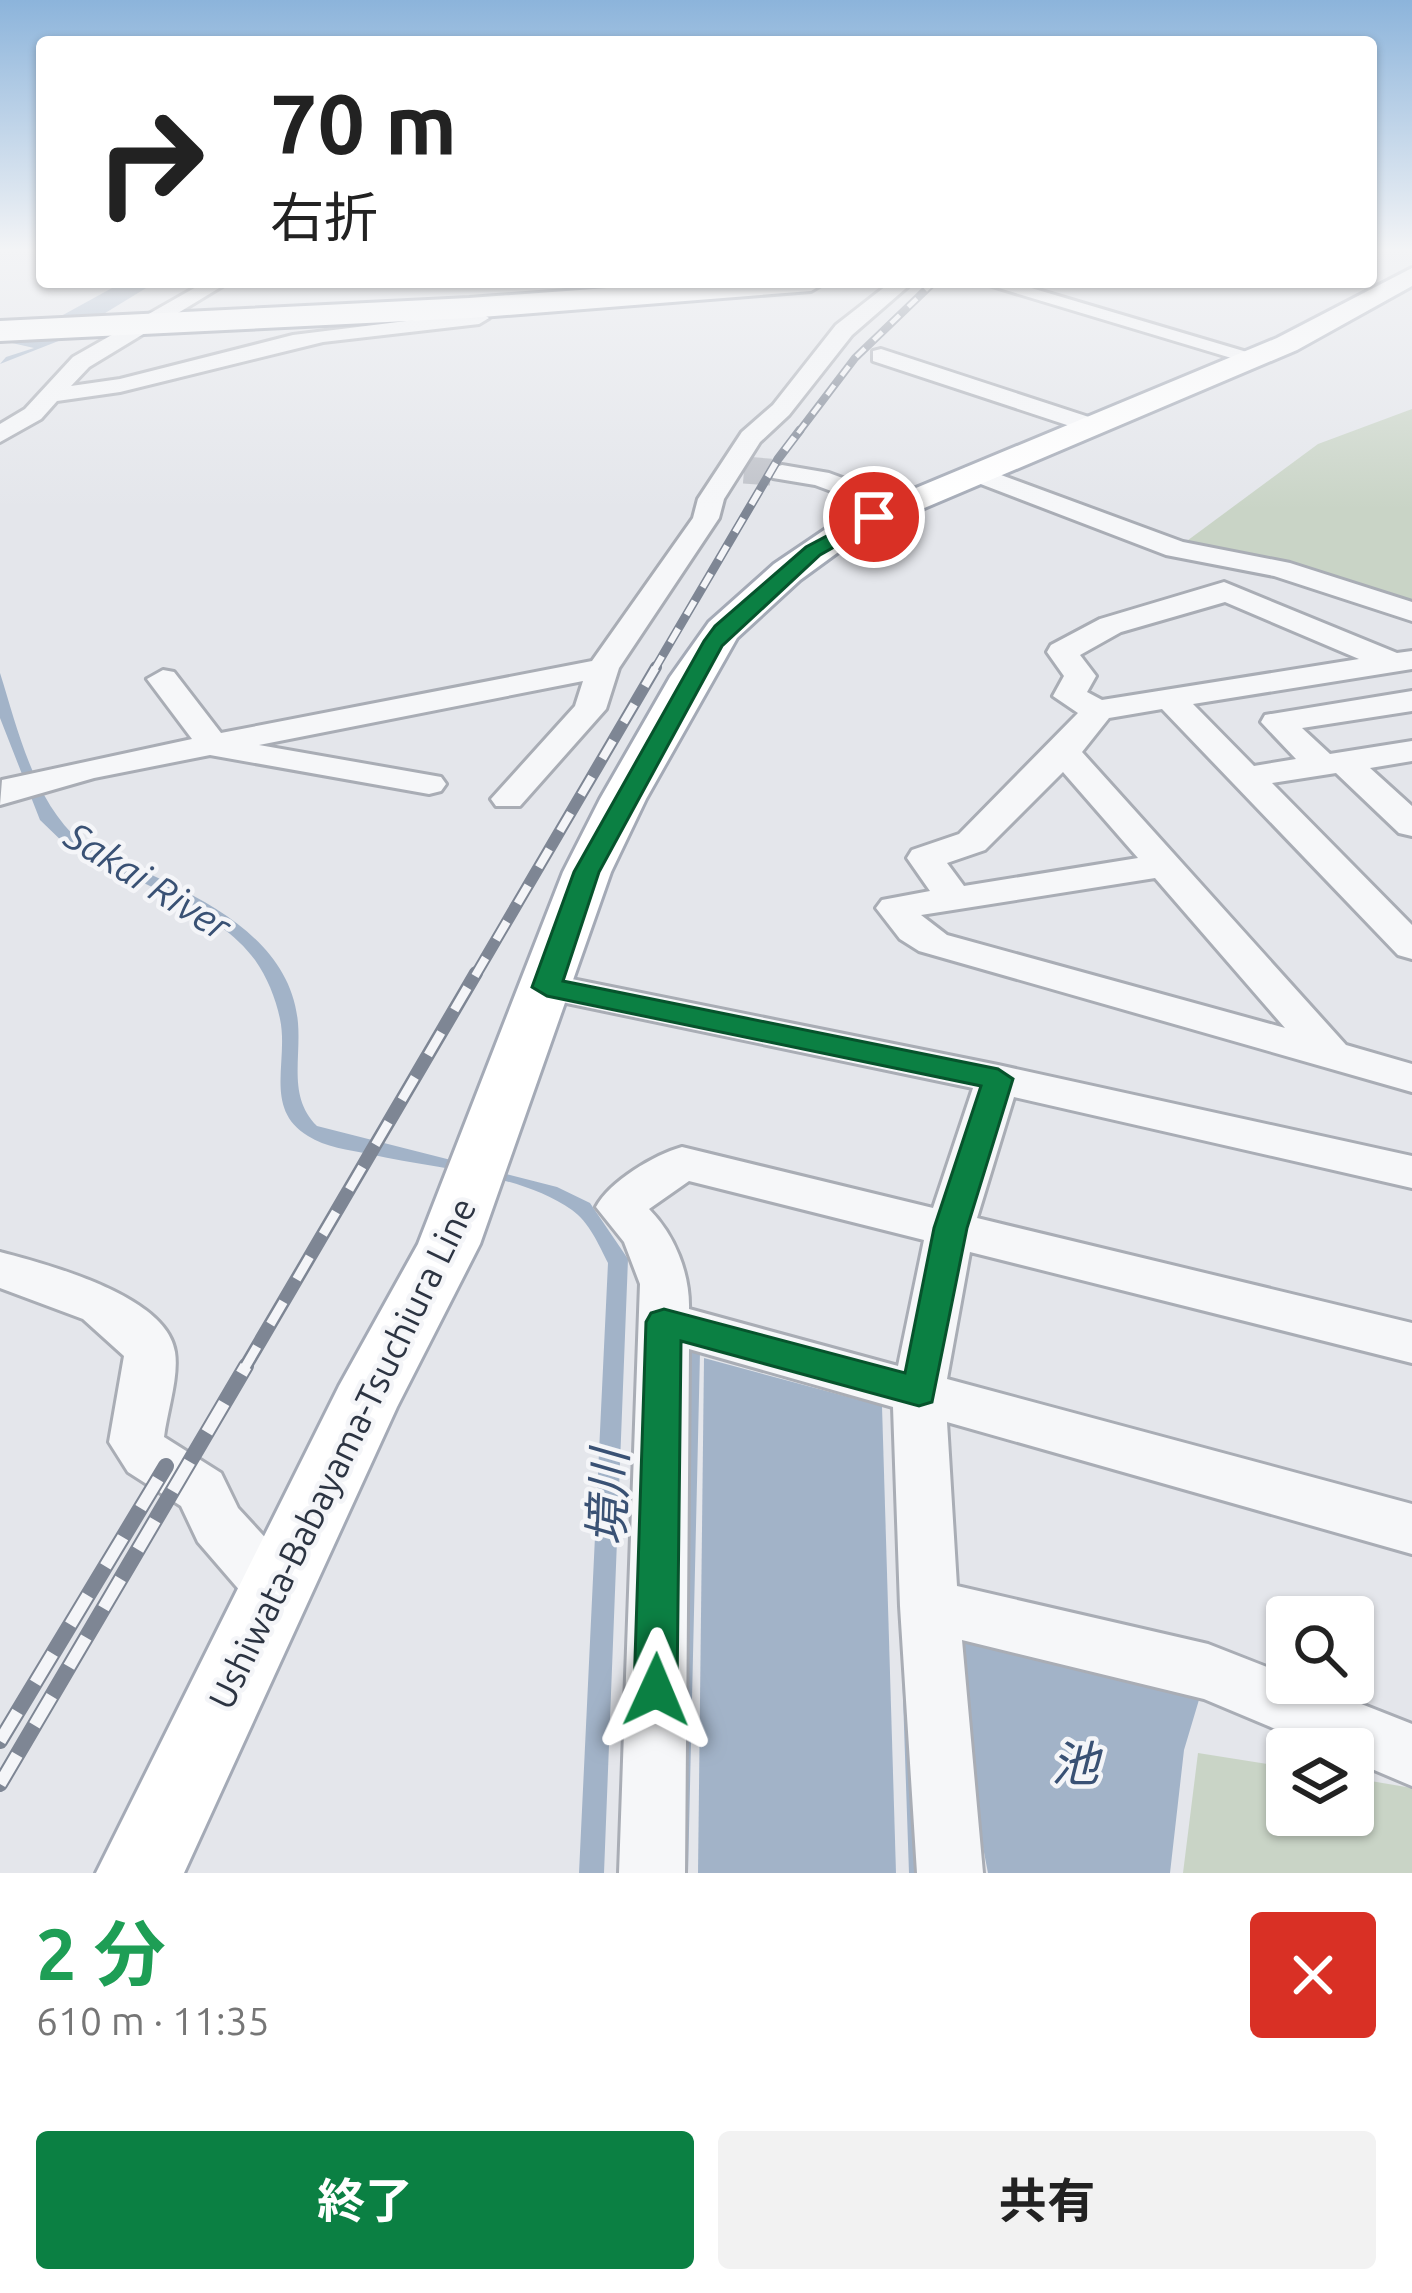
<!DOCTYPE html>
<html lang="ja">
<meta charset="utf-8">
<style>
:root{--surface:#fff;--page:#f2f2f2;--text:#222;--muted:#767676;--accent:#0b8043}
body{margin:0;font-family:Ubuntu,"Noto Sans JP",sans-serif;background:var(--page);color:var(--text);height:100vh;display:flex;flex-direction:column;font-size:45px;white-space:nowrap}
*{box-sizing:border-box;margin:0}
p{font-size:39px;color:var(--muted)}
.icon{flex:none;width:66px;height:66px;fill:none;stroke:currentColor;stroke-width:2;stroke-linecap:round;stroke-linejoin:round}
.map{position:relative;height:1873px;overflow:hidden}
.drawer{display:flex;flex-direction:column;background:var(--surface);flex:1}
.drawer>*{flex:none}
.top-card{position:absolute;left:36px;top:36px;width:1341px;height:252px;border-radius:12px;box-shadow:0 3px 9px #0004;background:#fff;color:var(--text);overflow:hidden}
.buttons{position:absolute;left:1266px;top:1596px;display:grid;gap:24px}
.buttons a{display:grid;place-items:center;width:108px;height:108px;border-radius:12px;background:var(--surface);box-shadow:0 3px 9px #0004;font-size:60px}
.pin{position:absolute;display:grid;place-items:center;width:102px;height:102px;color:#fff;margin:-51px;border:6px solid #fff;border-radius:50%;box-shadow:0 3px 12px #0007}
.me{position:absolute;width:132px;margin:-66px;rotate:1deg;stroke-linejoin:round;filter:drop-shadow(0 0 9px #0008)}
.turn{display:flex;align-items:center;gap:42px;height:252px;padding:0 36px;font-size:54px}
.turn .icon{width:156px;height:156px;stroke-width:2.5}
.turn b{display:block;font-size:84px;line-height:102px}
.round{display:grid;place-items:center;flex:none;width:126px;height:126px;border-radius:12px;background:var(--page)}
.overview{display:flex;align-items:center;justify-content:space-between;height:204px;padding:0 36px}
h1{font-size:72px;font-weight:700;line-height:90px;color:#1e9e55}
.button{display:flex;gap:24px;margin-top:auto;padding:24px 36px}
.button a{flex:1;height:138px;border-radius:12px;background:var(--accent);color:#fff;font-size:48px;font-weight:700;line-height:138px;text-align:center}
.button a+a{background:var(--page);color:var(--text)}
.map>svg:first-child{display:block}
.green{fill:#c9d4c6}
.water{fill:#a2b3c8}
.lines{fill:none;stroke-linecap:round;stroke-linejoin:round}
.minor-tunnel{stroke:#bfc2c9;stroke-width:27;stroke-dasharray:27 14;stroke-linecap:butt}
.minor-casing{stroke:#a9adb5;stroke-width:6}
.major-casing{stroke:#a4aab6;stroke-width:6}
.highway-casing{stroke:#8c93a1;stroke-width:6}
.minor{fill:#f6f7f9;fill-rule:evenodd}
.major{fill:#fff;fill-rule:evenodd}
.highway{fill:#fff;fill-rule:evenodd}
.rail-far4-casing{stroke:#7e8694;stroke-width:8}
.rail-far3-casing{stroke:#7e8694;stroke-width:9}
.rail-far2-casing{stroke:#7e8694;stroke-width:12}
.rail-far1-casing{stroke:#7e8694;stroke-width:14}
.rail-casing{stroke:#7e8694;stroke-width:16}
.rail-far4{stroke:#f4f5f8;stroke-width:4.5;stroke-dasharray:12;stroke-linecap:butt}
.rail-far3{stroke:#f4f5f8;stroke-width:6;stroke-dasharray:16;stroke-linecap:butt}
.rail-far2{stroke:#f4f5f8;stroke-width:8;stroke-dasharray:21;stroke-linecap:butt}
.rail-far1{stroke:#f4f5f8;stroke-width:9;stroke-dasharray:26;stroke-linecap:butt}
.rail{stroke:#f4f5f8;stroke-width:12;stroke-dasharray:34;stroke-linecap:butt}
.route{fill:#0b8043;stroke:#07532c;stroke-width:3}
.labels{text-anchor:middle;stroke-width:9;stroke-linejoin:round;paint-order:stroke}
.street-label{font-size:36px;fill:#2c3442;stroke:#f4f5f8}
.water-label{font-size:39px;font-style:italic;fill:#395174;stroke:#f4f5f8}
.near-water-label{font-size:48px;font-style:italic;fill:#395174;stroke:#f4f5f8}
</style>
<div class="map">
<svg width="1412" height="1873" viewBox="0 0 1412 1873">
<rect width="100%" height="100%" fill="#e4e6eb"/>
<g class="green">
<path d="M1412,409V612L1176,549L1318,444Z"/>
<path d="M1198,1753L1287,1767V1815H1353V1778L1412,1788V1873H1183Z"/>
</g>
<g class="water">
<path d="M123,282H156L61,340L0,364L6,357L34,348L12,343Z"/>
<path d="M0,673C18,730 34,802 81,842C159,882 289,919 298,1023C301,1061 288,1097 317,1126L557,1187L590,1203L628,1259L604,1873H579L608,1263C599,1245 589,1222 572,1210C517,1172 433,1169 369,1154C349,1150 325,1147 308,1136C263,1109 289,1061 280,1019C276,999 267,977 255,960C219,909 123,876 68,847L40,820L0,718Z"/>
<path d="M669,1330L910,1397L938,1873H909L893,1402L700,1352L688,1873H662Z"/>
<path d="M704,1358L882,1406L896,1873H698Z"/>
<path d="M938,1614L1204,1683L1184,1750L1170,1873H988Z"/>
</g>
<g class="lines">
<path class="minor-tunnel" d="M744,470L782,473"/>
<defs>
<g id="minor">
<path d="M205,282H229L89,367L71,386L120,379L293,335L479,312L489,318L479,324L323,342L120,392L57,401L41,419L0,442V424L25,409L73,357Z"/>
<path d="M891,282H913L852,335L789,415L760,442L724,499L719,518L619,668L606,709L520,806H496L491,799L575,706L583,681L259,745L441,777L446,784L441,791L429,794L210,755L94,778L0,805L2,780L192,739L147,679L163,670L174,672L221,733L592,661L693,518L698,499L742,432L773,405L836,325Z"/>
<path d="M979,282H1011L1267,358L1264,363H1248Z"/>
<path d="M881,349L1095,419L1099,424L1095,429H1079L873,361V351Z"/>
<path d="M782,465L829,473L905,501L909,507L896,515L815,485L773,478L769,473L773,468Z"/>
<path d="M974,465L1183,542L1290,563L1412,602V621L1274,576L1166,555L965,478L961,473L965,468Z"/>
<path d="M1224,582L1397,653L1412,651V669L1193,704L1254,766L1296,759L1261,722L1265,715L1412,691V711L1302,728L1330,754L1412,741V761L1370,768L1412,806V836L1399,833L1336,773L1272,783L1412,925V959L1398,955L1162,709L1109,718L1082,752L1346,1045L1412,1064V1092L919,951L900,939L876,908L882,900L930,891L907,858L912,850L959,834L1078,713L1053,696L1064,676L1047,652L1051,645L1100,619ZM1225,602L1359,659L1102,700L1087,692L1096,676L1080,655L1121,632ZM1063,772L1138,858L964,886L947,863L985,850ZM1155,878L1285,1028L947,935L921,915Z"/>
<path d="M547,974L998,1065L1412,1156V1188L1014,1097L977,1218L1412,1323V1363L970,1252L947,1379L1412,1504V1554L947,1422L957,1586L1208,1644L1287,1675V1683H1308L1412,1724V1786L1353,1761V1749H1323L1204,1699L962,1640L983,1873H917L900,1606L893,1407L689,1349L685,1873H619L640,1284L624,1242L596,1207C610,1181 654,1155 682,1147L933,1208L973,1088L533,996L527,987L533,978ZM689,1181L924,1240L898,1366L689,1309C690,1274 675,1235 649,1209Z"/>
<path d="M0,1252C45,1264 167,1295 175,1352C179,1377 167,1412 164,1437L221,1473L238,1508L296,1571L304,1589L296,1607L275,1615L254,1607L198,1542L181,1506L128,1472L109,1442L124,1356L83,1319L0,1288Z"/>
</g>
<path id="major" d="M1412,268V286L1297,350L863,534L800,580L737,638L646,799L611,872L480,1244L397,1407L184,1873H96L339,1386L418,1244L563,872L600,799L670,677L709,622L774,564L839,520L1277,338Z"/>
<path id="highway" d="M689,282H826L811,291L469,318L0,341V321L469,298Z"/>
</defs>
<use href="#minor" class="minor-casing"/>
<use href="#major" class="major-casing"/>
<use href="#highway" class="highway-casing"/>
<use href="#minor" class="minor"/>
<use href="#major" class="major"/>
<use href="#highway" class="highway"/>
<defs>
<path id="rail-far4" d="M798,433L855,358L934,282"/>
<path id="rail-far3" d="M654,670L778,459L800,430"/>
<path id="rail-far2" d="M475,976L656,667"/>
<path id="rail-far1" d="M244,1369L476,973"/>
<g id="rail">
<path d="M0,1741L166,1466"/>
<path d="M0,1784L246,1366"/>
</g>
</defs>
<use href="#rail-far4" class="rail-far4-casing"/>
<use href="#rail-far3" class="rail-far3-casing"/>
<use href="#rail-far2" class="rail-far2-casing"/>
<use href="#rail-far1" class="rail-far1-casing"/>
<use href="#rail" class="rail-casing"/>
<use href="#rail-far4" class="rail-far4"/>
<use href="#rail-far3" class="rail-far3"/>
<use href="#rail-far2" class="rail-far2"/>
<use href="#rail-far1" class="rail-far1"/>
<use href="#rail" class="rail"/>
</g>
<linearGradient id="sky" x2="0" y2="1"><stop stop-color="#8cb4db"/><stop offset="0.49" stop-color="#f3f4f6"/><stop offset="1" stop-color="#f3f4f6" stop-opacity="0"/></linearGradient>
<rect width="1412" height="509" fill="url(#sky)"/>
<path class="route" d="M874,511L883,517L880,521L820,555L722,646L599,872L563,981L998,1069L1013,1079L967,1228L932,1402L919,1406L681,1341L677,1690L671,1704L656,1710L640,1704L634,1690L646,1322L651,1313L664,1309L905,1373L934,1228L981,1086L547,996L532,987L574,872L704,641L715,626L806,547Z"/>
<g class="labels">
<g class="street-label">
<text transform="translate(342 1453) rotate(-64)" y="13">Ushiwata-Babayama-Tsuchiura Line</text>
</g>
<g class="water-label">
<text transform="translate(148 881) rotate(32)" y="14">Sakai River</text>
</g>
<g class="near-water-label">
<text transform="translate(608 1498) rotate(-88)" y="17">境川</text>
<text x="1075" y="1781">池</text>
</g>
</g>
</svg>
<div class="buttons">
<a><svg class="icon" aria-label="search" viewBox="0 0 24 24"><circle cx="10" cy="10" r="6"/><path d="M15 15l6 6"/></svg></a>
<a><svg class="icon" aria-label="layers" viewBox="0 0 24 24"><path d="M12 4l9 5-9 5-9-5zM3 14l9 5 9-5"/></svg></a>
</div>
<div class="pin" style="left:874px;top:517px;background:#d93025"><svg class="icon" aria-label="arrive" viewBox="0 0 24 24"><path d="M6 21V4h12l-3 4 3 4H6"/></svg></div>
<svg class="me" style="left:656px;top:1690px" viewBox="-20 -20 40 40"><path d="M0-17L14 15 0 8-14 15z" fill="#0b8043" stroke="#fff" stroke-width="4"/></svg>
<div class="top-card">
<div class="turn"><svg class="icon" aria-label="right" viewBox="0 0 24 24"><path d="M7 20v-9h11M14 6l5 5-5 5"/></svg><div><b>70 m</b>右折</div></div>
</div>
</div>
<section class="drawer">
<div class="overview"><div><h1>2 分</h1><p>610 m · 11:35</p></div><a class="round" style="background:#d93025;color:#fff"><svg class="icon" aria-label="close" viewBox="0 0 24 24"><path d="M6 6l12 12M18 6L6 18"/></svg></a></div>
<div class="button"><a>終了</a><a>共有</a></div>
</section>
